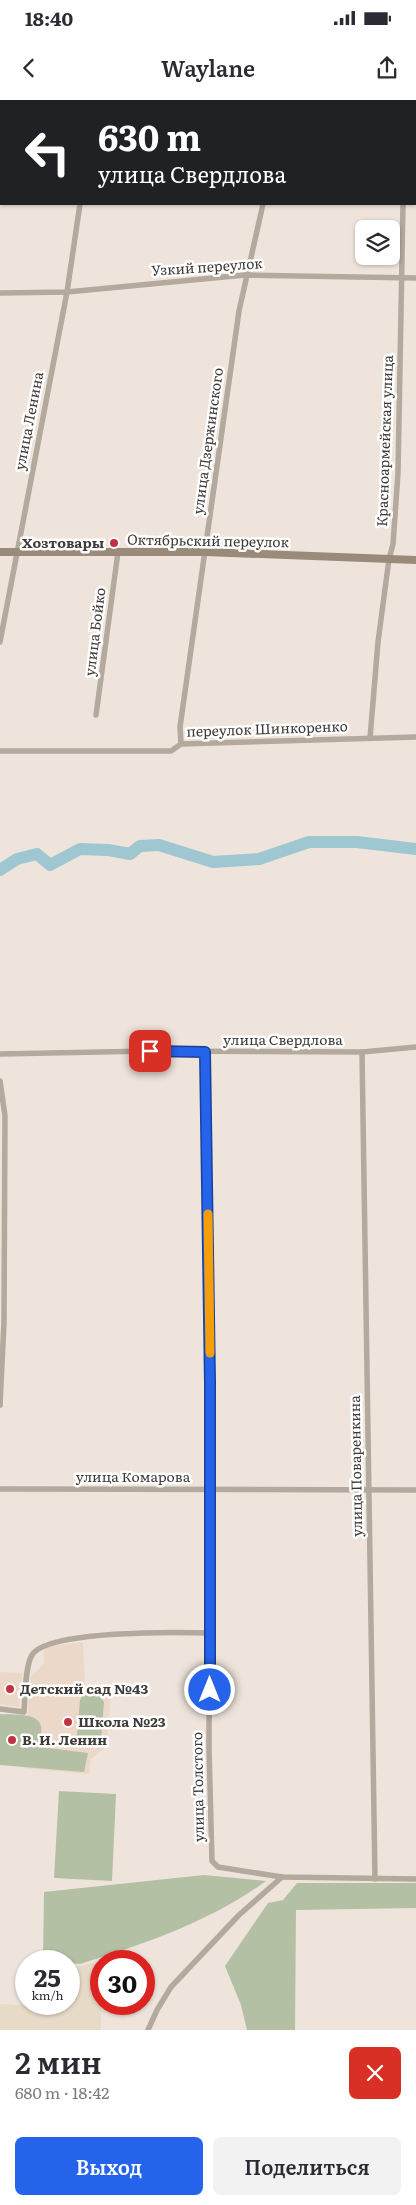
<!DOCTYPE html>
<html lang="ru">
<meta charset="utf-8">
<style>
:root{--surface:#fff;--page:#f2f2f3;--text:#2b2b33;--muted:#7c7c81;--accent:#2563eb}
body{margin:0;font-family:Literata,serif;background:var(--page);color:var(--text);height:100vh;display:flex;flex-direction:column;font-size:19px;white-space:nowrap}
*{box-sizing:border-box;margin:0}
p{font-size:16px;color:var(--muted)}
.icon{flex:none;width:28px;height:28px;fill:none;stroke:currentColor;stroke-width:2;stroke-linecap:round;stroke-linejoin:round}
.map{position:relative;height:1930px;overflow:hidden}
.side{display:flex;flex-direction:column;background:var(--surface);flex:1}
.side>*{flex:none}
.guide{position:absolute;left:0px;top:0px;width:416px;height:105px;box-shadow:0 1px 4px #0004;background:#202124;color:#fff;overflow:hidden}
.tools{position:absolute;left:355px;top:120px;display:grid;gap:10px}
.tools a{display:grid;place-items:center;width:45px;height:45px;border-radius:8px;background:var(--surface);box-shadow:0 1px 4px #0004;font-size:25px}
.speed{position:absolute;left:15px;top:1850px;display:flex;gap:10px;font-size:25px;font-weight:700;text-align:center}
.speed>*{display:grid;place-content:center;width:65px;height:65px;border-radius:50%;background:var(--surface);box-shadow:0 1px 4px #0004;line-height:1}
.speed small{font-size:12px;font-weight:400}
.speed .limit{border:8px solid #d22;background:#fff;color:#111}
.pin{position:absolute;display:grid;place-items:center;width:42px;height:42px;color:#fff;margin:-21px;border-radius:10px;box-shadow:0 2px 8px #0006}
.me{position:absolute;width:55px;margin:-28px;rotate:0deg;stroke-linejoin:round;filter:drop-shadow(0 0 4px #0008)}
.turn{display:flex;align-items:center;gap:18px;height:105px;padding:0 15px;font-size:22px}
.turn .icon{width:65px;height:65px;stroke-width:2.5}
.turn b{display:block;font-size:35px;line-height:42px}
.round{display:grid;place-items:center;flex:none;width:52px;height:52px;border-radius:8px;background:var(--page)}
.headline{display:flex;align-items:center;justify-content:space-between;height:85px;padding:0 15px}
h1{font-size:30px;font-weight:600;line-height:38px}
.cta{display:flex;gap:10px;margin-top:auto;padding:10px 15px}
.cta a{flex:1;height:58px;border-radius:8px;background:var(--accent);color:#fff;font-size:20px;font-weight:600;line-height:58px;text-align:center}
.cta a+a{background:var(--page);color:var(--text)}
.status{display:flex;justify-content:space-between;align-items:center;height:35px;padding:0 25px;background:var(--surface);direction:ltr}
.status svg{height:14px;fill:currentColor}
header{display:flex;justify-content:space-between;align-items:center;height:65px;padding:0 15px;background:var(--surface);font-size:22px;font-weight:600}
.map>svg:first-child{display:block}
.industrial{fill:#e7dbc7}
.education{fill:#ecd8c9}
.green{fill:#b4c0a3}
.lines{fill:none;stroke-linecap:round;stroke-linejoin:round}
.river{stroke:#9ec7d2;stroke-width:12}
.street{stroke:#b3a99d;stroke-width:5.5}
.secondary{stroke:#9a8a79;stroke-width:8}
.route-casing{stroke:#184099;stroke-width:12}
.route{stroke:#2563eb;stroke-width:9}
.slow{stroke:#f59e0b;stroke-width:9}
.poi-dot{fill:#c33240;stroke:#fff;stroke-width:2}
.labels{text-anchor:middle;stroke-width:5;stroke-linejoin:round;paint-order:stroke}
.street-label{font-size:14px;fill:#3e3a37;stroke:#fff}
.poi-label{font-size:14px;font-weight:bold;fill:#3e3a37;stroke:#fff;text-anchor:start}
</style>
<div class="status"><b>18:40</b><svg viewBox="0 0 49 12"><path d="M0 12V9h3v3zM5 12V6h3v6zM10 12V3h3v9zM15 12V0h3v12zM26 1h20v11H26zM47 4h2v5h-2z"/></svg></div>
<header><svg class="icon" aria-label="back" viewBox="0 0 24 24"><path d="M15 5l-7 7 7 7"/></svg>Waylane<svg class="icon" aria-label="share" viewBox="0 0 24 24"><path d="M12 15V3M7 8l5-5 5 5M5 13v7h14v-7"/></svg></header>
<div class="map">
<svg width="416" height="1930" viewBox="0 0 416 1930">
<rect width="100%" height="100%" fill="#eee4db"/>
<path class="industrial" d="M112,1858V1861H101V1930H0V1904L34,1906L36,1904H69V1869Z"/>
<g class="education">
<path d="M83,1542L85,1586L107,1588L111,1598L107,1646L91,1659L89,1674L23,1668L31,1577L44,1563V1547Z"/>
<path d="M0,1572L22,1573L19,1607L0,1604Z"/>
</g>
<g class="green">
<path d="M92,1593L98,1594L104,1602L101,1640L88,1646L81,1644L77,1635L80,1600L82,1596Z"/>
<path d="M0,1614C11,1615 38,1612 41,1626C42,1633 40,1640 40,1647L88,1653L84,1672L0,1665Z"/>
<path d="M59,1691L116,1694L112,1781L54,1778Z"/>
<path d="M204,1775L266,1781C212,1821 142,1845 80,1864L69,1863V1861H43L44,1792Z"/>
<path d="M297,1783H416V1808L296,1810L295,1930H247L241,1905L225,1866L268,1803L283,1800Z"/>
</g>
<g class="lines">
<path class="river" d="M0,770L17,759L37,754L50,765L80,749L108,750L130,754L140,746L159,745L213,762L259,759L309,742H357L416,749"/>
<g class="street">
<path d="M94,1L95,0"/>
<path d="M284,1L285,0"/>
<path d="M405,1V0"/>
<path d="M0,193L67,192L245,175L416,178"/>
<path d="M0,542L67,192L80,104"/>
<path d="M96,615L118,452"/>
<path d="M370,638L378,542L389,459L393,444L398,373L403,104"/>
<path d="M181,644L180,627L239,211L263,104"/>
<path d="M0,651H171L181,644L416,637"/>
<path d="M205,952L210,1283L209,1648L212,1761L218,1767L282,1777L416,1779"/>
<path d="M362,952L375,1779"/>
<path d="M0,954L150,951L362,952L416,947"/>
<path d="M0,981L5,1016L4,1222L0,1305"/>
<path d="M0,1389L416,1390"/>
<path d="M0,1609L24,1612C25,1598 25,1566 32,1555C47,1530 179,1532 210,1533"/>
<path d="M148,1930L157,1910L171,1887L239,1815L282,1777"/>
</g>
<path class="secondary" d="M0,452H205L416,460"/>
</g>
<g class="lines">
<defs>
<path id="route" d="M150,951L205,952L210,1283V1590"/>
</defs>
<use href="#route" class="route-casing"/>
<use href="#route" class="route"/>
<path class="slow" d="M208,1114L210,1253"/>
</g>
<g class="poi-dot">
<circle cx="114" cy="443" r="5"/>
<circle cx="10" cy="1589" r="5"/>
<circle cx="68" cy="1622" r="5"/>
<circle cx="12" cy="1640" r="5"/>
</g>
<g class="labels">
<g class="street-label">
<text transform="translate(207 167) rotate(-4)" y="5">Узкий переулок</text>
<text transform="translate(29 321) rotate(-79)" y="5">улица Ленина</text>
<text transform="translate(208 341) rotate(-82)" y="5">улица Дзержинского</text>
<text transform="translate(385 341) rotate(-88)" y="5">Красноармейская улица</text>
<text transform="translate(208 441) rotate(1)" y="5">Октябрьский переулок</text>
<text transform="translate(95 532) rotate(-83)" y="5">улица Бойко</text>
<text transform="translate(267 629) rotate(-2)" y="5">переулок Шинкоренко</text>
<text x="283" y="945">улица Свердлова</text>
<text transform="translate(356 1366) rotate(-91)" y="5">улица Поваренкина</text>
<text x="133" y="1382">улица Комарова</text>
<text transform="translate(198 1687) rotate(-91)" y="5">улица Толстого</text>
</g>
<g class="poi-label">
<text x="104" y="448" text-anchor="end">Хозтовары</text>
<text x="20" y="1594">Детский сад №43</text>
<text x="78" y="1627">Школа №23</text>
<text x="22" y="1645">В. И. Ленин</text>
</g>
</g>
</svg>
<div class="tools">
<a><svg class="icon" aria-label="layers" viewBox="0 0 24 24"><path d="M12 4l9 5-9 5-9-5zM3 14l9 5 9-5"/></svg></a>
</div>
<div class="speed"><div>25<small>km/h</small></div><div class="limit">30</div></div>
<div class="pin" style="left:150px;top:951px;background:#d93025"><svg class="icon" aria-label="arrive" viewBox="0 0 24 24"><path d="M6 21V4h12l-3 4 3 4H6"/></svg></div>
<svg class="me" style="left:210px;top:1590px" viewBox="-20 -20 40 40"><circle r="17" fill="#2563eb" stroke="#fff" stroke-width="3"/><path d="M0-11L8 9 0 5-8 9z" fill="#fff"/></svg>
<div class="guide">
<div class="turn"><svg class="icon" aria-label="left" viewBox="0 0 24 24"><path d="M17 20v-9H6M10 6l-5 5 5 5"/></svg><div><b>630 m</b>улица Свердлова</div></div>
</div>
</div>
<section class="side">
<div class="headline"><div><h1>2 мин</h1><p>680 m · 18:42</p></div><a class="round" style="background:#d93025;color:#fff"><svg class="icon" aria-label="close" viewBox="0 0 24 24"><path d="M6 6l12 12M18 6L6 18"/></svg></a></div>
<div class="cta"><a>Выход</a><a>Поделиться</a></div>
</section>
